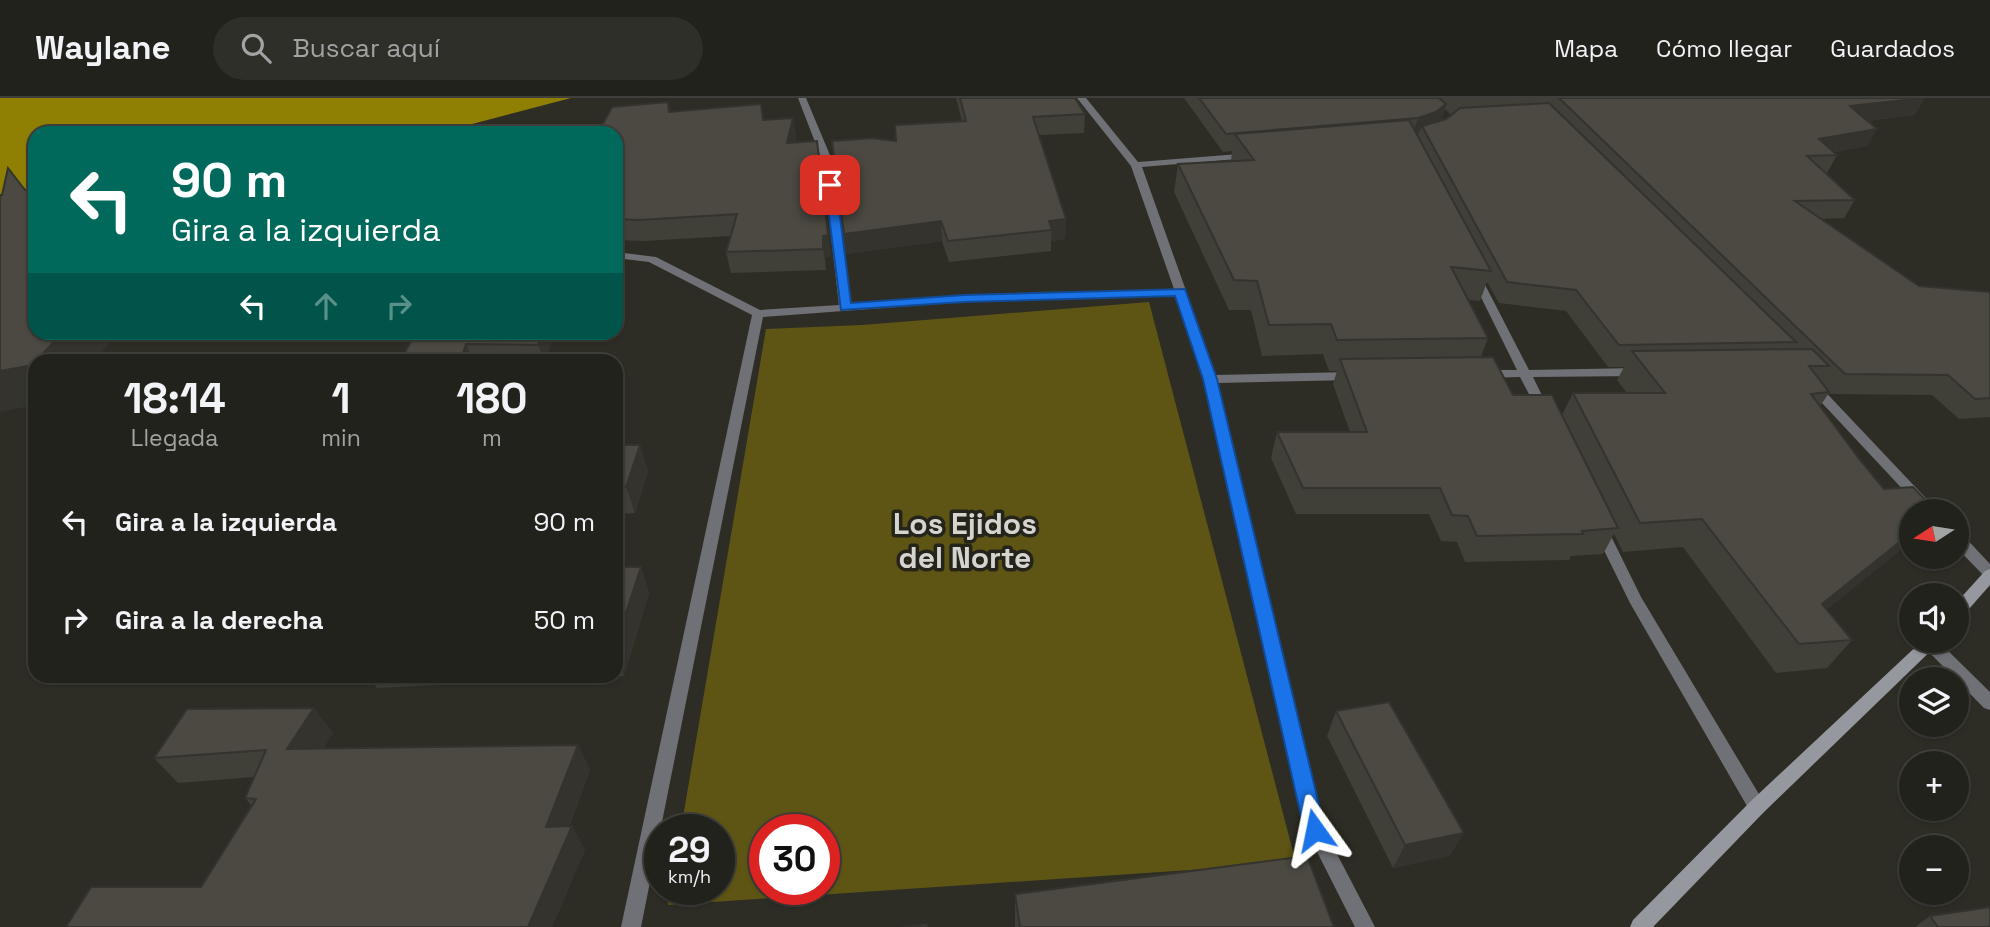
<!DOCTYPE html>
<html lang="es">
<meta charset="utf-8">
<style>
:root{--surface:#22221c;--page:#2e2f29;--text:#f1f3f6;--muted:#a2a4a3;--line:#3f3f3b}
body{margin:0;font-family:"Space Grotesk",sans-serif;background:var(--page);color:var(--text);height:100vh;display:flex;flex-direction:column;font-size:26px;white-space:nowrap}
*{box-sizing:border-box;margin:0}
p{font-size:23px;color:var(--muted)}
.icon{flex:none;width:38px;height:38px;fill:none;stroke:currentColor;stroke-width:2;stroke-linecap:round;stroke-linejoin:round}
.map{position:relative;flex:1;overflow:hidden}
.side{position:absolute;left:28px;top:256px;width:595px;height:329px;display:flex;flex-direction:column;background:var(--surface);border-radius:21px;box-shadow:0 2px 5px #0004,0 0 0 2px var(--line)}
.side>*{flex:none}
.banner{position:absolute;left:28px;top:28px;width:595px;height:214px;border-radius:21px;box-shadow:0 2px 5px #0004,0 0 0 2px var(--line);background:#00695c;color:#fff;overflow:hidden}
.needle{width:46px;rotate:258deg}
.buttons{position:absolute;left:1899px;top:401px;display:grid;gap:14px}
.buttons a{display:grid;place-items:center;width:70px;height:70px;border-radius:50%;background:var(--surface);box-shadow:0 2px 5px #0004,0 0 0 2px var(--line);font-size:35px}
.speed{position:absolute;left:644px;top:716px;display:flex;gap:14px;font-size:35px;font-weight:700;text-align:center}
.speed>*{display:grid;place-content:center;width:91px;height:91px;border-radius:50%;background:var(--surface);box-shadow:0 2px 5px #0004,0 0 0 2px var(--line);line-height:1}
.speed small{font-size:18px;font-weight:400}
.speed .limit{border:10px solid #d22;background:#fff;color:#111}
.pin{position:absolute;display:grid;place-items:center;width:60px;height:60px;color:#fff;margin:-30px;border-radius:14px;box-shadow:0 4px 10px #0006}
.me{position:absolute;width:77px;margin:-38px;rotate:348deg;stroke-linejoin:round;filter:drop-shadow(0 0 5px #0008)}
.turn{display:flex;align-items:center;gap:24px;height:147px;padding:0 28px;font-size:32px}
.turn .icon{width:91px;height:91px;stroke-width:2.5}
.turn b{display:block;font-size:49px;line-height:60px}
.lanes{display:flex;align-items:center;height:66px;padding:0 28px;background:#0003;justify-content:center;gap:35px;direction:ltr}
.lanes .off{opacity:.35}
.eta{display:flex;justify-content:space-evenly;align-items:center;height:119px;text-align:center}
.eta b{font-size:42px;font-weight:600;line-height:49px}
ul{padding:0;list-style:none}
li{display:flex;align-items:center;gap:21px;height:98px;padding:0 28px}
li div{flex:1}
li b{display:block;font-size:26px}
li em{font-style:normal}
header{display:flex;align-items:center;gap:42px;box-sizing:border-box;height:98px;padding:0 35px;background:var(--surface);border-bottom:2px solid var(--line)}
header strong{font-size:33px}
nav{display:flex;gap:38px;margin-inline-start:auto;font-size:24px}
.search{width:490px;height:63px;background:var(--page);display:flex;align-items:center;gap:18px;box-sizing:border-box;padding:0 24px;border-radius:38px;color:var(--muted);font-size:26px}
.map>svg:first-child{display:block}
.green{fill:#5e5515;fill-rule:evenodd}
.water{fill:#8f8004}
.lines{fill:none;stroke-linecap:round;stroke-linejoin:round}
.street{fill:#707176;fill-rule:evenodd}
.secondary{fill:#96989f;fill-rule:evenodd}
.wall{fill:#403f38;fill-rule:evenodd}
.shaded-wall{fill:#34332e}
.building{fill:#4b4941;stroke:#34332e;stroke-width:2}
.route{fill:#1a73e8;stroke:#114b97;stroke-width:2}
.labels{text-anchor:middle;stroke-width:7;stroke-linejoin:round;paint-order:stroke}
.district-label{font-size:30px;font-weight:bold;fill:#d5d4cf;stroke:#25241b}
</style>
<header>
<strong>Waylane</strong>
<div class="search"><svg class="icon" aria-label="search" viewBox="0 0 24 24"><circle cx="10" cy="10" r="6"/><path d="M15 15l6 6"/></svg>Buscar aquí</div>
<nav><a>Mapa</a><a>Cómo llegar</a><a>Guardados</a></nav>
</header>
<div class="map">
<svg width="1990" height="829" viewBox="0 0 1990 829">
<rect width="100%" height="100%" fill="#2e2d25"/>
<path class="green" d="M1149,204L1296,765L668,807L670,791H719V732L681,731L766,231L862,227ZM765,732H824V791H765Z"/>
<path class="water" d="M0,0H571L438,35H35V107L0,113Z"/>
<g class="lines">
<g class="street">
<path d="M798,0H806L832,62L850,206L964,198L1174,191L1131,68L1077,0H1086L1138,64L1252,55L1254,57L1249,60L1142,69L1216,277L1352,274L1358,278L1352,282L1218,285L1324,731L1375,829H1355L1306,732L1205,281L1176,197L964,204L763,219L641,829H621L752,217L649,164L616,160V154L656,159L760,212L839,207L822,62Z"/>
<path d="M1476,176L1481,179L1529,272L1639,270L1645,274L1639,278L1533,279L1550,314L1544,318L1540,317L1520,279L1484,280L1478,276L1484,272H1517L1471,179Z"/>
<path d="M210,234H230L210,242L206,240L204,238Z"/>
<path d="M1812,283L1816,284L1938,413H1923L1808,290L1806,287L1808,284Z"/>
<path d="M1600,425L1605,426L1641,499L1763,703L1766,709L1763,715L1757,717L1751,715L1630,505L1593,430Z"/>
<path d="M1956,434L1961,435L1990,466V481L1985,479L1956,449Z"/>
<path d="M1925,542H1937L1990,594V612L1984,610L1925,550L1923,546Z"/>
</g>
<g class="secondary">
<path d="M1990,471V487L1961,520L1956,522V505L1985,473Z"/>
<path d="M1923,542H1942L1763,715L1653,829H1630L1633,822L1751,703Z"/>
</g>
</g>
<g class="wall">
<path d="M956,0H1075L1085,16L1084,35L1039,37L1066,121L1065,141L1051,143V153L949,164L942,143L846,156L832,43H896L962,23Z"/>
<path d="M1184,0H1925L1914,17L1868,23L1867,48L1834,54L1837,57L1827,75L1855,102L1844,120L1821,121L1919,188L1990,194V319L1959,321L1932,297L1831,296L1829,295L1820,308L1827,511L1852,542L1827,570L1776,575L1683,449L1623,454L1614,436L1603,456L1571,458L1569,462L1465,464L1457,444L1441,443L1429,416H1296L1271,360L1277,334H1350L1333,286L1337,273H1329L1323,256L1262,258L1251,212H1229L1174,94L1178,66L1231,63L1232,53L1223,54ZM1445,11L1451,17L1446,21L1441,22ZM1487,184L1499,205L1566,213L1608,269H1624L1617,282L1627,295H1573L1562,317L1513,297L1481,259L1488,240L1468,202L1480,203Z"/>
<path d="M761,6L764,22L793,20L796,40L795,44L831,158L826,159V172L731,175L726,154L731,138L644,143L616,142V35L670,14Z"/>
<path d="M416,234H554L546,262H401Z"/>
<path d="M616,347L648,373L635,415L616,416Z"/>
<path d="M616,469H641L649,495L624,578L377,590L368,578H616Z"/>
<path d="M1336,613L1464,735L1449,758L1393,770L1327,638Z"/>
<path d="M333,635L323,650L578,647L590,672L569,728H572L585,752L552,829H66L201,789L252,708L245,700L254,679L178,685L154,660Z"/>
<path d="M1015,796L1334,829H1015Z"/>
<path d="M1930,818L1990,829H1915Z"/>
</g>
<g class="shaded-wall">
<path d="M1925,0L1914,17L1840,26L1850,8Z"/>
<path d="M1446,6L1441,24L1422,28L1419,35L1412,37L1418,20Z"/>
<path d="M793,20L796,40L790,65L787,45Z"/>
<path d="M1877,31L1867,48L1816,57L1819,41Z"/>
<path d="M817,43L831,158L826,159V172L823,151Z"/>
<path d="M1066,121L1065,141L1051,143L1052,132L1049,123Z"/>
<path d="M941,123L942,143L846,156L844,136Z"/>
<path d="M63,234H119L95,262H37Z"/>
<path d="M542,234H554L546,262H544L538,247Z"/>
<path d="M466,246L473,262H461Z"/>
<path d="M35,265V307L0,314V273Z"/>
<path d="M640,347L648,373L635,415L626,389Z"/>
<path d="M1911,435V444L1799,534L1822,506Z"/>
<path d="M641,469L649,495L624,578L616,558V545Z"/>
<path d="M314,610L333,635L307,675L287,651Z"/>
<path d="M578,647L590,672L559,752L546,729Z"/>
<path d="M572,728L585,752L552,829H528Z"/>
<path d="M1464,735L1449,758L1393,770L1405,747Z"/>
</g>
<g class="building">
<path d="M960,0H1075L1085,16L1033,19L1066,121L1049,123L1052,132L948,143L941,123L844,136L832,43L872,40L896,43L895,27L966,23Z"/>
<path d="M1199,0H1439L1446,6L1436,14L1418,20L1226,36Z"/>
<path d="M1559,0H1924L1850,8L1877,31L1819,41L1837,57L1807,58L1855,102L1795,103L1919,188L1990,194V300L1975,301L1948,277L1845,276Z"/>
<path d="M668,4L669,14L761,6L763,22L793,20L787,45L817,43L828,137L823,138V151L726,154L737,116L639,122L616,121V35H598L612,9Z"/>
<path d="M1549,5L1796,244L1619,247L1576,192L1507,184L1422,28L1446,21L1460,10Z"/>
<path d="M1409,22L1491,173L1451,169L1488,240L1337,242L1331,226L1269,227L1257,183L1234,182L1178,66L1254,62L1235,36Z"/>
<path d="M8,70L25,92L35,90V234H63L37,262H35V265L33,267L0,273V97H2Z"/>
<path d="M416,234H542L538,247L466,246L461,262H401Z"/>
<path d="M1812,251L1829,268H1809L1829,294L1811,296L1860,362L1884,391L1913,389L1936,413H1911V435L1822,506L1852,542L1799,546L1702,421L1640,425L1573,295H1665L1632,253Z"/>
<path d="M1493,259L1513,297H1552L1618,430L1582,433L1583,436L1477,438L1468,418L1452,417L1440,390H1303L1277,334H1367L1340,261Z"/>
<path d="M616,347H640L626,389H616Z"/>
<path d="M616,469H641L616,545Z"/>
<path d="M1389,604L1464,735L1405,747L1336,613Z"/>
<path d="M314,610L287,651L578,647L546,729L572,728L528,829H66L91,789H201L256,701L245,700L266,652L154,660L187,611Z"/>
<path d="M1307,758L1334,829H1020L1015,796Z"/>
<path d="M1990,809V829H1938L1930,818Z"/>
<path d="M927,826L928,829H903Z"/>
</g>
<path class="route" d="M830,83L836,87L851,205L964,197L1185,191L1217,281L1325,732L1322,739L1315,742L1307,739L1304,732L1203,281L1175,198L964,204L841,212L825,87Z"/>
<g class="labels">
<g class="district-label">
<text x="965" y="436">Los Ejidos<tspan x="965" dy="34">del Norte</tspan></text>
</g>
</g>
</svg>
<div class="buttons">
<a><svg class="needle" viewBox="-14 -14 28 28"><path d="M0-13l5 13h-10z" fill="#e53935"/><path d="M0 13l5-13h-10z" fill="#a2a4a3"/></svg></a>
<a><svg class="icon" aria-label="sound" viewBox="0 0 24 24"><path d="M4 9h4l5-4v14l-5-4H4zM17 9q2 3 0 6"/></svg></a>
<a><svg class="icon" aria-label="layers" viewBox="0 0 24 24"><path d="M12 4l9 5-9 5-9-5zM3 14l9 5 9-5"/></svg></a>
<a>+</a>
<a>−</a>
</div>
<div class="speed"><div>29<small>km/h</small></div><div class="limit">30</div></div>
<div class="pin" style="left:830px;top:87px;background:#d93025"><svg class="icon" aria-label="arrive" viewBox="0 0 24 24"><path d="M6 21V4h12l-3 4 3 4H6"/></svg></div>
<svg class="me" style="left:1315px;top:732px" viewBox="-20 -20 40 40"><path d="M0-17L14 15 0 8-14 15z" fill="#1a73e8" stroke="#fff" stroke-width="4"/></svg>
<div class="banner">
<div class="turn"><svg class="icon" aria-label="left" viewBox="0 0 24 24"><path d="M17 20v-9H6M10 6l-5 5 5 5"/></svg><div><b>90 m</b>Gira a la izquierda</div></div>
<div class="lanes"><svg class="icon" aria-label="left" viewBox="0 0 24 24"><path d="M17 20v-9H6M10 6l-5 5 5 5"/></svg><svg class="icon off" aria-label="ahead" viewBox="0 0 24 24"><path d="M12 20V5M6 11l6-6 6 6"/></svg><svg class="icon off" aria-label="right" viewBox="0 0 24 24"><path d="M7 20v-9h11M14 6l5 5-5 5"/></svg></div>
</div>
<section class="side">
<div class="eta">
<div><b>18:14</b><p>Llegada</p></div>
<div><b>1</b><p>min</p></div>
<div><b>180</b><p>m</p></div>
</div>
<ul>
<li><svg class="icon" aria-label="left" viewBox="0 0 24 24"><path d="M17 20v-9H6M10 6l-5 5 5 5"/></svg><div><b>Gira a la izquierda</b></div><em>90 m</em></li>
<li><svg class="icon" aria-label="right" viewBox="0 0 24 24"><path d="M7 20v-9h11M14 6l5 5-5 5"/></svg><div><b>Gira a la derecha</b></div><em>50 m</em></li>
</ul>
</section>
</div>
